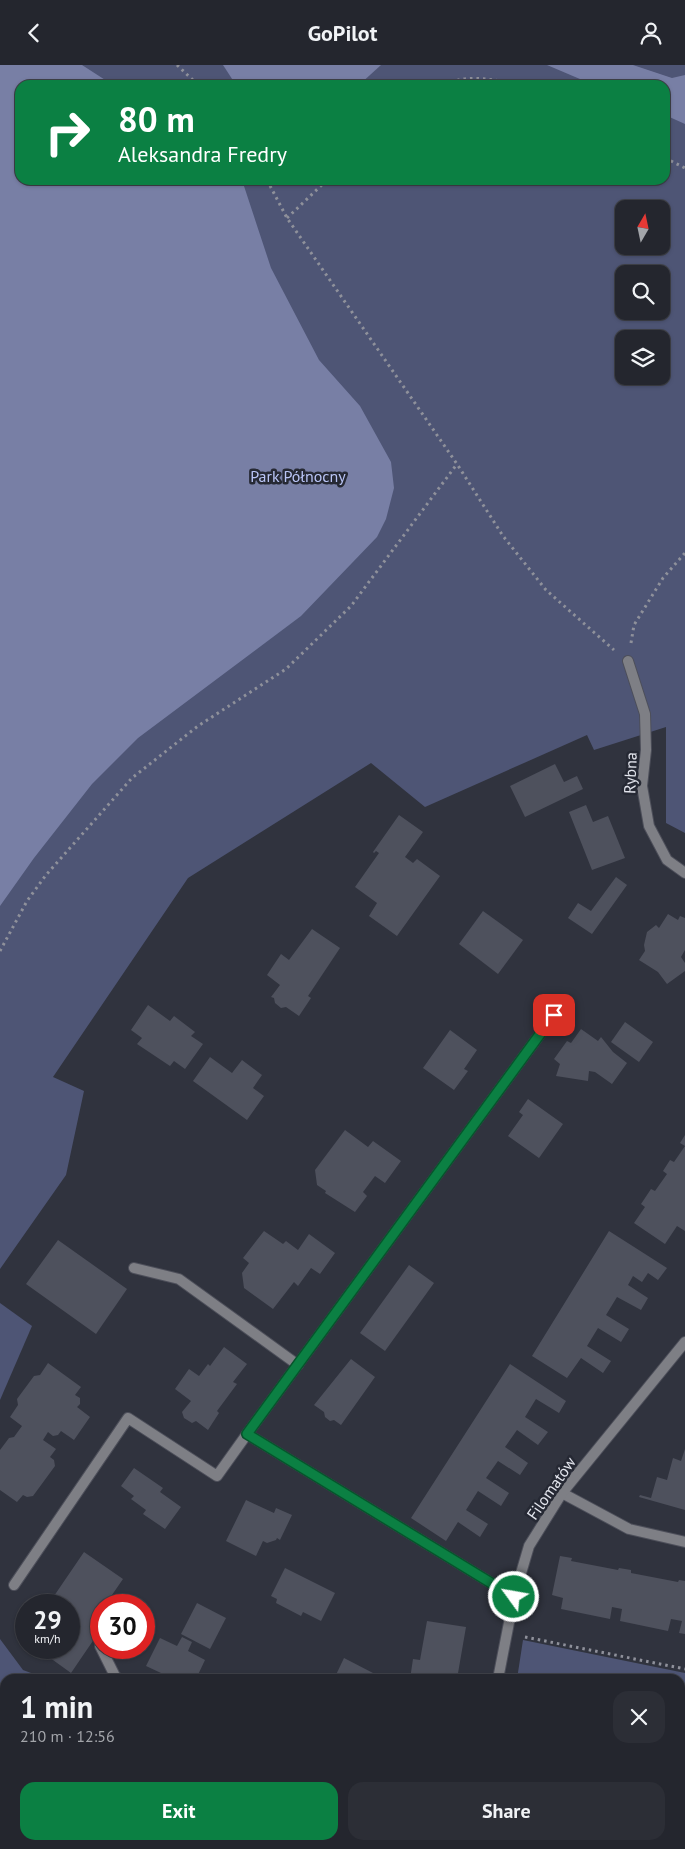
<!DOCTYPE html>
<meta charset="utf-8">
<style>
:root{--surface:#24262e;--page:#2c2e36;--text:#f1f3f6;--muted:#a3a5aa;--line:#41434a;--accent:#0b8043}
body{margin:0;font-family:"PT Sans",sans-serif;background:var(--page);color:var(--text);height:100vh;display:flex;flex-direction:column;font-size:19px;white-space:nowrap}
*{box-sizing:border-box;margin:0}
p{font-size:16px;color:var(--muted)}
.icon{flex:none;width:28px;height:28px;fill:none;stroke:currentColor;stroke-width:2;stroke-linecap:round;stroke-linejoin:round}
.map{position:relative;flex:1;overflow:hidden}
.details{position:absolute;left:0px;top:1609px;width:685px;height:176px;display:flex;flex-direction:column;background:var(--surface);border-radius:15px 15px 0 0;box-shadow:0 1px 4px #0004,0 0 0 1px var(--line)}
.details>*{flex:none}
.top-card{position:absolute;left:15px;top:15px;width:655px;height:105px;border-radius:15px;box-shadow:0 1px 4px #0004,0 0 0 1px var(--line);background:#0b8043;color:#fff;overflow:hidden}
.needle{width:32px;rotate:9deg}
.fabs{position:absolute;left:615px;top:135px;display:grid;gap:10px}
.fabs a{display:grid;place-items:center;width:55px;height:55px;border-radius:10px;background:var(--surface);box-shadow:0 1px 4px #0004,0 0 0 1px var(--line);font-size:25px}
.speed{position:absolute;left:15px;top:1529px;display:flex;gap:10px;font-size:25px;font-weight:700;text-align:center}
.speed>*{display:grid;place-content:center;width:65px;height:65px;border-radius:50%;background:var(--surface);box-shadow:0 1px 4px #0004,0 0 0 1px var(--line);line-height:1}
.speed small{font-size:12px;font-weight:400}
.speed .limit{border:8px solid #d22;background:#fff;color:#111}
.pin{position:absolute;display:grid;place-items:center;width:42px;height:42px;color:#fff;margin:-21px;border-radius:10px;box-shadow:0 2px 8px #0006}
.me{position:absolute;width:55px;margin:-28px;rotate:302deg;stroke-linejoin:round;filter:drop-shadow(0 0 4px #0008)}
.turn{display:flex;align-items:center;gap:18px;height:105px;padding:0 20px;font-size:22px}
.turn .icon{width:65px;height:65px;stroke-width:2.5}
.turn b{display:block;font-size:35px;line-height:42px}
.round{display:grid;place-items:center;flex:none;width:52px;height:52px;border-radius:15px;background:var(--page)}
.headline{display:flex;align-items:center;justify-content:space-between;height:85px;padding:0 20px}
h1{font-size:30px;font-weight:700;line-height:38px}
.button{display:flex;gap:10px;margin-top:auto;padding:10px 20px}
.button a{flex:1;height:58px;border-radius:15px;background:var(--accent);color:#fff;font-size:20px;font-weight:700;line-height:58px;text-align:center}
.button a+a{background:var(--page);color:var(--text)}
header{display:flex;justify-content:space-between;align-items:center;height:65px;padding:0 20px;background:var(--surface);font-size:22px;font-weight:700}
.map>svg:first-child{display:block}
.built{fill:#363a4b}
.green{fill:#4e5575;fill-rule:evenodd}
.water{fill:#787fa5}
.building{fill:#4e515d}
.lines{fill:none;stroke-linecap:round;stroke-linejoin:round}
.service-casing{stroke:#4d4f5a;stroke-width:12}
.minor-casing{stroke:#4d4f5a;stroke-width:12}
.path{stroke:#8f919b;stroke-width:3;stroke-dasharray:2.5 4;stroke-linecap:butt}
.service{stroke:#7e7f85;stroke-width:10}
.minor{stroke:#7e7f85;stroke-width:10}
.route-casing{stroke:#07532c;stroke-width:12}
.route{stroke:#0b8043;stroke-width:9}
.labels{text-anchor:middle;stroke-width:5;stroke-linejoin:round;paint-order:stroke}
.park-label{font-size:16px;fill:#bac5f6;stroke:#262934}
.street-label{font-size:16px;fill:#e3e5ed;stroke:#262934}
</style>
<header><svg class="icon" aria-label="back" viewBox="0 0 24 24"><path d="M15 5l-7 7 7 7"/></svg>GoPilot<svg class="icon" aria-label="person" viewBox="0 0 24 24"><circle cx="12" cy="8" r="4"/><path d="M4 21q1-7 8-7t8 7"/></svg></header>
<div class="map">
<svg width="685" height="1784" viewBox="0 0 685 1784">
<rect width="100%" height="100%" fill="#30333e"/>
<path class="built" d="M90,1780H145L148,1784H86Z"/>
<g class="green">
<path d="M0,0H685V768L666,758V662L594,685L587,670L425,742L371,698L188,813L53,1012L84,1026L66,1110L0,1204ZM20,20H665V115H20ZM624,144H661V181H624ZM624,209H661V246H624ZM624,274H661V311H624Z"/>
<path d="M0,1238L32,1261L0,1335Z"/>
<path d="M0,1574L23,1605L47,1614H5V1780H90L86,1784H0Z"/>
<path d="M523,1575L685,1608V1784H625L626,1780H680V1614H517Z"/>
</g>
<g class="water">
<path d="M0,0H82L113,20H20V115H242L271,203L319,295L360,341L391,397L394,423L386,454L377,472L301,551L138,673L92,719L34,793L0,841Z"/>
<path d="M223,0H381L359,20H236Z"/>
<path d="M547,0H633L672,13L685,10V59L665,50V20H594Z"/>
</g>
<g class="building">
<path d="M555,699L564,717L577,711L583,724L525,752L510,721Z"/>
<path d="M586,740L593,757L608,751L625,793L592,805L569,747Z"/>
<path d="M399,750L423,767L405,792L413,798L417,794L440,811L397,871L369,851L377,838L355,822L379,788L376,786L374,788L373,787Z"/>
<path d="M616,812L627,820L592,869L568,853L578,838L591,846Z"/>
<path d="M483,846L523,875L498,909L459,879Z"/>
<path d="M668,849L678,855L680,851L685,853V885L681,892L685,898V906L667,919L658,907L639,895L645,886L644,880L647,867L656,860L659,863Z"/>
<path d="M312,864L340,883L308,931L311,933L299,951L286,942L281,943L275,938L274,933L271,932L280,920L267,910L281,889L289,895Z"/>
<path d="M148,940L170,956L174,951L195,967L191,971L203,979L185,1004L174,996L170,1001L137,979L142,973L131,965Z"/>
<path d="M625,957L653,977L639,997L611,977Z"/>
<path d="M581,964L598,976L601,972L613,987L627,998L612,1019L595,1007L589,1006L588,1016L556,1011L560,999L554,994L567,976L571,978Z"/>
<path d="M450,965L477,985L464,1004L468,1006L454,1025L423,1003Z"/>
<path d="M210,992L232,1008L242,995L262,1010L253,1023L264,1031L247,1055L193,1016Z"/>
<path d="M528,1034L563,1059L539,1093L508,1071L523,1050L519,1047Z"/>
<path d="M345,1065L368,1082L373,1076L401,1096L385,1118L375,1111L363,1127L367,1131L355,1147L325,1128L326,1126L317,1120L315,1105Z"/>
<path d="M685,1070V1166L677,1161L665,1179L634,1158L645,1142L641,1139L651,1124L655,1126L667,1109L663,1106L670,1095L674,1097L685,1081L680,1078Z"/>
<path d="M264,1166L283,1179L286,1176L298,1185L309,1169L335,1188L320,1209L311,1203L298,1221L294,1217L273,1244L244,1223L242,1208L249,1198L243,1193Z"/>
<path d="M609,1166L667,1203L658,1215L648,1208L642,1217L633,1211L628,1220L648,1233L641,1245L617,1232L606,1250L629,1264L621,1277L598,1263L587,1281L611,1296L603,1308L581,1293L567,1313L532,1291Z"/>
<path d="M58,1175L127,1224L96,1269L26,1219Z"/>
<path d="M409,1200L434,1218L385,1286L360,1268Z"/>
<path d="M224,1282L247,1299L233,1317L237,1319L217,1346L219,1348L208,1365L196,1356L192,1358L184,1353L182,1347L191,1336L175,1324L189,1304L199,1311L208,1299L210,1301Z"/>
<path d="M351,1294L375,1312L341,1360L334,1355L330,1356L325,1352L324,1347L314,1340Z"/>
<path d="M48,1298L81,1322L75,1330L80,1333V1339L77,1342L90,1352L74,1375L61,1366L58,1370L53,1371L48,1367L43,1375L56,1384L50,1392L54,1395L55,1401L33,1431L27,1432L23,1430L17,1437L0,1425V1385L9,1373L14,1372L22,1361L10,1352L18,1340L17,1334L34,1311L40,1310Z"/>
<path d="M510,1299L566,1336L559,1348L536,1334L525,1352L548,1367L538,1380L517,1365L505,1382L528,1398L520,1410L498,1396L486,1413L509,1428L501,1441L478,1426L466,1445L488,1459L480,1472L458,1457L446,1476L411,1453Z"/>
<path d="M685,1384V1445L639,1432L640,1430L651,1433L657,1412L667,1415L673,1393L681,1396Z"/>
<path d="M134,1403L163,1423L160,1427L181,1442L165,1464L143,1449L146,1445L131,1434L134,1431L121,1421Z"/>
<path d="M246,1435L274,1448L276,1443L292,1450L280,1475L277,1473L276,1475L267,1478L263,1476L256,1491L226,1476Z"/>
<path d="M84,1487L123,1514L105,1540H101V1546L93,1557L101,1564L71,1608L35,1582H69V1540H61L63,1537L54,1531Z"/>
<path d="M560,1491L572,1493L571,1496L618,1505L619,1503L631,1505V1508L678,1517L679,1515L685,1516V1569L679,1568L682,1556L671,1554L668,1566L620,1556L622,1544L612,1542L610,1554L561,1544L563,1533L552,1530Z"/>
<path d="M285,1503L335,1528L321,1556L303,1547L301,1551L276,1538L277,1534L271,1531Z"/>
<path d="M197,1538L226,1553L210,1584L181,1569Z"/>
<path d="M427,1556L466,1562L457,1614H410L413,1594L420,1595Z"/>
<path d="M182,1572L192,1577L188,1586L205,1595L196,1614H161V1608L146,1601L160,1573L177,1581Z"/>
<path d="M344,1593L373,1608L370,1614H334Z"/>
<path d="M188,1780H251L254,1784H183Z"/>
<path d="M297,1780H330L333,1784H292Z"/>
<path d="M396,1780H417L413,1784H400Z"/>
</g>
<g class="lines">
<defs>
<g id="service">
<path d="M134,1203L179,1214L298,1300"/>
<path d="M14,1520L128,1353L217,1411L247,1369"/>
<path d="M541,1784L542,1780"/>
<path d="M592,1784L593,1780"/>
</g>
<g id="minor">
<path d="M628,596L645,649L646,685L642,721L649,761L667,795L685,808"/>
<path d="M562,1428L629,1464L685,1477"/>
<path d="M514,1532L247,1369L565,935"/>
<path d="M100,1581L115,1611L119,1614"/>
<path d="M498,1614L514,1532L529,1481L562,1428L685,1277"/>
<path d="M472,1784V1780"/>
</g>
</defs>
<use href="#service" class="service-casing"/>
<use href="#minor" class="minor-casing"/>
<g class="path">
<path d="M177,0L198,20"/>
<path d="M445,20C467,8 496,15 520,20"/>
<path d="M665,93L685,103"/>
<path d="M267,115L287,153L457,399L503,471L546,525L614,585"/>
<path d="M287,153L327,115"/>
<path d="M631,578L634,560L663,513L685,488"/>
<path d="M0,886L27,836L46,810L132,713L198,661L286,604L351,541L457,399"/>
<path d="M525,1572L685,1604"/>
</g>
<use href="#service" class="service"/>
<use href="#minor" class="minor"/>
</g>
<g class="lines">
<defs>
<path id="route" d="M514,1532L247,1369L554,950"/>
</defs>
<use href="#route" class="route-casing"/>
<use href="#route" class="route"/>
</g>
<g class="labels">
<g class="park-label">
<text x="298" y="417">Park Północny</text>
</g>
<g class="street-label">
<text transform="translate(630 708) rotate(-88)" y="6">Rybna</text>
<text transform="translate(551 1423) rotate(-55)" y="6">Filomatów</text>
</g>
</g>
</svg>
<div class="fabs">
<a><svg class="needle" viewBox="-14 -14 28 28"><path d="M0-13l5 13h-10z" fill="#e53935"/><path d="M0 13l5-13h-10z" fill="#a3a5aa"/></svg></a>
<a><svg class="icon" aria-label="search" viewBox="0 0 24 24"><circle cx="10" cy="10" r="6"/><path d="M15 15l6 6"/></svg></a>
<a><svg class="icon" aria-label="layers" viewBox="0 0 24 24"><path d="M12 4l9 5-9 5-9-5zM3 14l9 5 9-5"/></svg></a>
</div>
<div class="speed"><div>29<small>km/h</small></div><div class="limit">30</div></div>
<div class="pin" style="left:554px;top:950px;background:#d93025"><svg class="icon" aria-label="arrive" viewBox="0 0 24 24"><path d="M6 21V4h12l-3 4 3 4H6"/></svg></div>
<svg class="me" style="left:514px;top:1532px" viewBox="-20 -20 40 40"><circle r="17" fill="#0b8043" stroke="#fff" stroke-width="3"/><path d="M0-11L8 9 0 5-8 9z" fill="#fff"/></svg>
<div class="top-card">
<div class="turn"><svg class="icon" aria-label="right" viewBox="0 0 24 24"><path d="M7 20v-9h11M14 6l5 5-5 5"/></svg><div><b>80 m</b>Aleksandra Fredry</div></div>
</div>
<section class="details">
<div class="headline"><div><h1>1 min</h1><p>210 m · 12:56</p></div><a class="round"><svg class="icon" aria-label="close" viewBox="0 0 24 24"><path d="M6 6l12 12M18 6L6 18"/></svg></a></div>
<div class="button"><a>Exit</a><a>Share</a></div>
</section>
</div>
